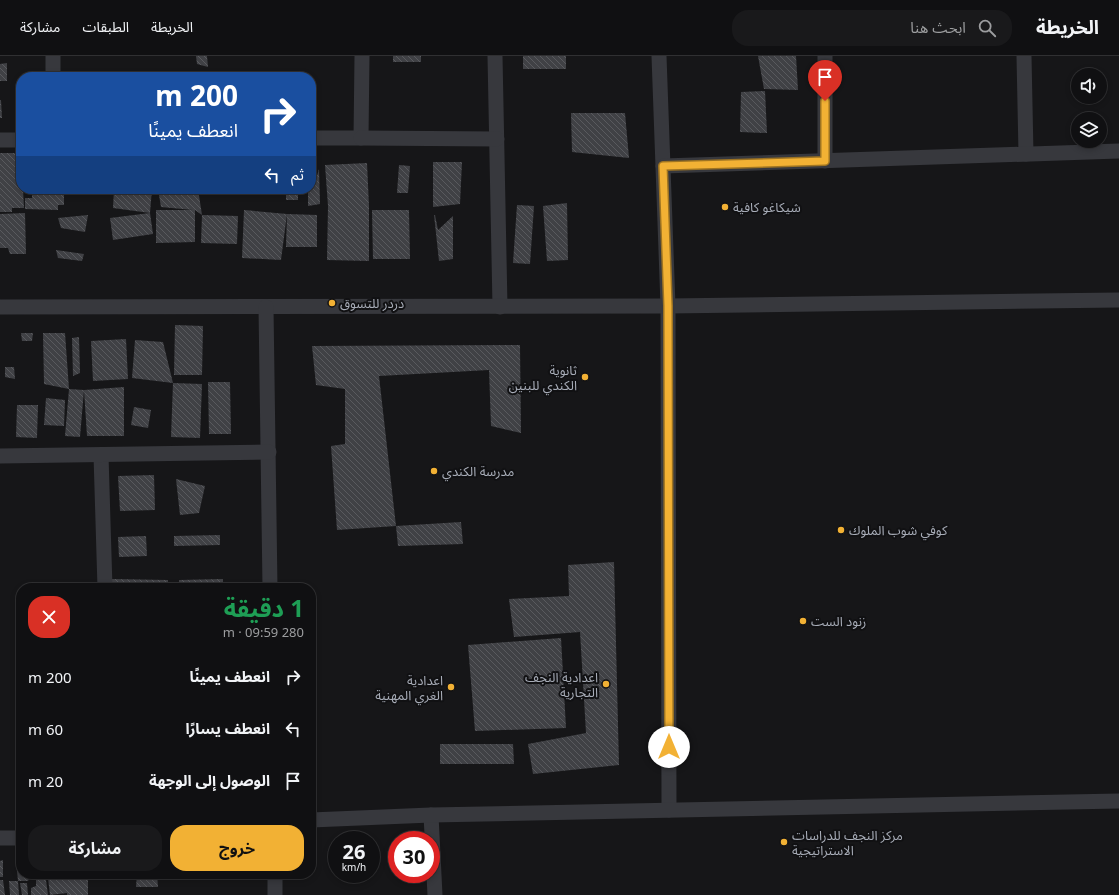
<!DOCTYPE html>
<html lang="ar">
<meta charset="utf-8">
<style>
:root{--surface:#101012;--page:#19191b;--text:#f1f3f6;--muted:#9c9d9f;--line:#303032;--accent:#f2b134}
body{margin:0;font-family:"Noto Sans","Noto Sans Arabic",sans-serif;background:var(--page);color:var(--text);direction:rtl;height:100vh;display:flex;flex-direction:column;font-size:15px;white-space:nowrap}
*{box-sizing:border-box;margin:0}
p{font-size:13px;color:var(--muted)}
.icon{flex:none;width:22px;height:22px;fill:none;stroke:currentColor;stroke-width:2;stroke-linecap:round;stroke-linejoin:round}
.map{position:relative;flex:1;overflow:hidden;direction:ltr}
.details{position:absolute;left:16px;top:527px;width:300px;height:296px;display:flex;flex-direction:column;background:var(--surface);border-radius:16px;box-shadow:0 2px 6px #0003,0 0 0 1px var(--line);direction:rtl}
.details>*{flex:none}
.hud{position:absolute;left:16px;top:16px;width:300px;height:122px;border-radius:16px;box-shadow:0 2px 6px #0003,0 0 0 1px var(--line);direction:rtl;background:#1a4fa0;color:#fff;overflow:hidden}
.fabs{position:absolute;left:1071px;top:12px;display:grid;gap:8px}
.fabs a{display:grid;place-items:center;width:36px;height:36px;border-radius:50%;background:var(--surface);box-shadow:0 2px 6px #0003,0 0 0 1px var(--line);font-size:20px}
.speed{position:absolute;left:328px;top:775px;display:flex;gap:8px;font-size:20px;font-weight:700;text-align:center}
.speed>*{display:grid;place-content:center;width:52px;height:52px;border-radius:50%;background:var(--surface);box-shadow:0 2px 6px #0003,0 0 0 1px var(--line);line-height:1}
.speed small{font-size:10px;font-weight:400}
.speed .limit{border:6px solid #d22;background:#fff;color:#111}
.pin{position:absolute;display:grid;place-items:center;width:34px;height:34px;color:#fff;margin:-41px -17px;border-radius:50% 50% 50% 0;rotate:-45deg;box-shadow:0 0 4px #0007}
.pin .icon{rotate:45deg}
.me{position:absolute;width:44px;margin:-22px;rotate:0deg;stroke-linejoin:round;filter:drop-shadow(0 0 3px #0008)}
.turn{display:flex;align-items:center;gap:14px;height:84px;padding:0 12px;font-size:18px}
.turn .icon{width:52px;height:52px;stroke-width:2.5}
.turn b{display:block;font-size:28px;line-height:34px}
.then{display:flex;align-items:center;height:38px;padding:0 12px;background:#0003;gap:8px;font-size:15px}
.round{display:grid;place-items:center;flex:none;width:42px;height:42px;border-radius:16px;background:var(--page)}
.headline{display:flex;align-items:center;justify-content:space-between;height:68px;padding:0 12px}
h1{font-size:24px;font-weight:700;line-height:30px;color:#1e9e55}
.button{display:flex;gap:8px;margin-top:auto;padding:8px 12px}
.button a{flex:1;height:46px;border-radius:16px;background:var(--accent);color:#111;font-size:16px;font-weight:700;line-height:46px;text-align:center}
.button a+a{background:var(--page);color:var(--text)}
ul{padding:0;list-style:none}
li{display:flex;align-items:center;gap:12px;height:52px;padding:0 12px}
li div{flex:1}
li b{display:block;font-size:15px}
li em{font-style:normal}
header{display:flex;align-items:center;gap:24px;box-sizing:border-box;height:56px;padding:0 20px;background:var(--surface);border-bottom:1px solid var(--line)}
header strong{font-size:19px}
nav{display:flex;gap:22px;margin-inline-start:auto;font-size:14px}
.search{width:280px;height:36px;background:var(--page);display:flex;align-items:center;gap:10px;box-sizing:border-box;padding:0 14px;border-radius:16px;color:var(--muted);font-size:15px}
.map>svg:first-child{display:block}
.building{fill:url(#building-back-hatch)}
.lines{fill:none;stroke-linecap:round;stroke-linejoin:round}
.street{stroke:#37383d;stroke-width:15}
.route-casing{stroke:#9d7322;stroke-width:10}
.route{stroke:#f2b134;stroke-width:7}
.poi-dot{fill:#f2b134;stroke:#111113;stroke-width:1.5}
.labels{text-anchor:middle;stroke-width:4;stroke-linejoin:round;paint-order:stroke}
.poi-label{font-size:13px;fill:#a8adb8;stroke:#111113;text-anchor:start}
</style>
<header>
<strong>الخريطة</strong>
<div class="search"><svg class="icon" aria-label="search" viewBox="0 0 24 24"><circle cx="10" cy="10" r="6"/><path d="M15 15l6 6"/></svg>ابحث هنا</div>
<nav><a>الخريطة</a><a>الطبقات</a><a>مشاركة</a></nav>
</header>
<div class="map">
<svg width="1119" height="839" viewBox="0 0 1119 839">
<defs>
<pattern id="building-back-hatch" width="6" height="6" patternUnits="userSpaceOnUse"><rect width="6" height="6" fill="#404145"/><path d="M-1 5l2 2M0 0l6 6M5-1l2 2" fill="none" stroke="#595a5e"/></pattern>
</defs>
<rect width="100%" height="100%" fill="#161618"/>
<g class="building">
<path d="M196,0H207L208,11L197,8Z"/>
<rect x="393" y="0" width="28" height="6"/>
<rect x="523" y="0" width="43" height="13"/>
<path d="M758,0H796L798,34L764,33Z"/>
<path d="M7,7V25H0V8Z"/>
<path d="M765,35L767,77L740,76L741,36Z"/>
<path d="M0,44H1L2,62H0Z"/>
<path d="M571,57H625L629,102L572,96Z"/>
<path d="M0,97H14L20,100V104H15V108H21V133H23L24,152H12V156H0Z"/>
<path d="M433,106H462L460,148L433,151Z"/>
<path d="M367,107L369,150V205L327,204L328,150L325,109Z"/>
<path d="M399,109L410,110L408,137H397Z"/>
<path d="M319,113L320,148L308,150V133H311V124L314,130Z"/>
<path d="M32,133H64V149H58V154L25,153V142H32Z"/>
<path d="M114,133H152L150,157L113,152Z"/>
<path d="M158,133H198L202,159L195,154V186L156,187V154H193L161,151Z"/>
<path d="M262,133H279V135L262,134Z"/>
<rect x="286" y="133" width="12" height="11"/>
<path d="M567,147L568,204L547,205L543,150Z"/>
<path d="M517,149L534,150L530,208L513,207Z"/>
<path d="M244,154L287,158L281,204L242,202Z"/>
<path d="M372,154H409L410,203H373Z"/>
<path d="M25,157L26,198H10L8,192H0V158Z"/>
<path d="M150,157L153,178L113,184L110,162Z"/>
<path d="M287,158L317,159V191H286Z"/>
<path d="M88,159L85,176L61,172L58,162Z"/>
<path d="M202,159L238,160L237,188L201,187Z"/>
<path d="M434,159H435L438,174L453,160V203L439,205Z"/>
<path d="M56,194L84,198L82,205L58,202Z"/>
<path d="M175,269L203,270L202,319H174Z"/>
<path d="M21,277H33L32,285H22Z"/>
<path d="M43,277H65L69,333L84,334L124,331V380H87L84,334L80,381L65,380L69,333L44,328Z"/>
<path d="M79,281L80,317L73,320L72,282Z"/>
<path d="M126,283L128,323L93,325L91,285Z"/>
<path d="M135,284L163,286L173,327L132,322Z"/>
<path d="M520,289L521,377L491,370L489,314L379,320L396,470L337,474L331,390L345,388V333L316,329L312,290Z"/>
<path d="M5,311H14L15,323L5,321Z"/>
<path d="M208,326H230L231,378H209Z"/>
<path d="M173,327L202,328L200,382L171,381Z"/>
<path d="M46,342L65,344L64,370L44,369Z"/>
<path d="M17,349H38L37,382L16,381Z"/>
<path d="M134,351L151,354L148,372L131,369Z"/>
<path d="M154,419L155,454L120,455L118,420Z"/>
<path d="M176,423L205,430L199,457L180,459Z"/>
<path d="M461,466L463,488L398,490L396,470Z"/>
<path d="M220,479V489L174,490V480Z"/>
<path d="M146,480L147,500L119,501L118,481Z"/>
<path d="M614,506L619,709L533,718L528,688L586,677L580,576L514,581L509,543L569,540L568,509Z"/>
<path d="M112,523L168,524V532H112Z"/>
<path d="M223,523V532H179V524Z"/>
<path d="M561,582L566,672L475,675L468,589Z"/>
<path d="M440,688H513L514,708H440Z"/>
<path d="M3,804V821H0V805Z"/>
<path d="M16,805H21V818H42V822L30,821L28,825H18Z"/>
<path d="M57,818H88V839H67V837L50,839L48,822L65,824V820Z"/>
<path d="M137,818H157L158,831H136Z"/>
<path d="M36,822L46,824L48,839H31V832L36,830Z"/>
<path d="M0,824H3L5,839H0Z"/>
<path d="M9,825H18L19,839H10Z"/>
<path d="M20,827H27L28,839H22Z"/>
</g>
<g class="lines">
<g class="street">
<path d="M495,0L500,251"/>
<path d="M659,0L668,250L669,754"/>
<path d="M1024,0L1026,98"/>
<path d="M53,21V0"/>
<path d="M311,82H361L362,0"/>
<path d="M361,82L497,83"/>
<path d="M0,84H21"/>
<path d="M825,105V0"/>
<path d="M663,110L1119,95"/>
<path d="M0,251L668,250L1119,244"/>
<path d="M266,251L270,532"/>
<path d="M101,399L105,532"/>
<path d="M0,400L269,396"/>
<path d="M431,759L435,839"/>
<path d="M311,764L431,759L1119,745"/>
<path d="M0,782H21"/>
<path d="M275,818V839"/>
</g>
</g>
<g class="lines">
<defs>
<path id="route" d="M669,691L668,250L663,110L825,105V45"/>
</defs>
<use href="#route" class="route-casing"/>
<use href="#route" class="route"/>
</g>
<g class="poi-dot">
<circle cx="725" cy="151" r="4"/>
<circle cx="332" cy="247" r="4"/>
<circle cx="585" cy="321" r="4"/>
<circle cx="434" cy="415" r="4"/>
<circle cx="841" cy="474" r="4"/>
<circle cx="803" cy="565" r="4"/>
<circle cx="606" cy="628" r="4"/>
<circle cx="451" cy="631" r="4"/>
<circle cx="784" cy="786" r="4"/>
</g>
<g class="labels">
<g class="poi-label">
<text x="733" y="156">شيكاغو كافية</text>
<text x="340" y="252">دردر للتسوق</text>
<text x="577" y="319" text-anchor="end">ثانوية<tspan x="577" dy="15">الكندي للبنين</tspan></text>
<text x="442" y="420">مدرسة الكندي</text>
<text x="849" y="479">كوفي شوب الملوك</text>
<text x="811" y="570">زنود الست</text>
<text x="598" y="626" text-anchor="end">اعدادية النجف<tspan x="598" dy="15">التجارية</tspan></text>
<text x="443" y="629" text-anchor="end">اعدادية<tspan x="443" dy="15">الغري المهنية</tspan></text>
<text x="792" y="784">مركز النجف للدراسات<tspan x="792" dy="15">الاستراتيجية</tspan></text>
</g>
</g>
</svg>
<div class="fabs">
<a><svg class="icon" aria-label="sound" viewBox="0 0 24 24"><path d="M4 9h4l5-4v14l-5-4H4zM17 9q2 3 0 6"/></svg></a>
<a><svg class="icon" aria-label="layers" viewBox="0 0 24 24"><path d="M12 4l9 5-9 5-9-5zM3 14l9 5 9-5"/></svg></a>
</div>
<div class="speed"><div>26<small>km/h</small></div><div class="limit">30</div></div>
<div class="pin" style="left:825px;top:45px;background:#d93025"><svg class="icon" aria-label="arrive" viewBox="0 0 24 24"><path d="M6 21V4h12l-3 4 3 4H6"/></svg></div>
<svg class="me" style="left:669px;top:691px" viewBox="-20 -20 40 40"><circle r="19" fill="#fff"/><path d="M0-13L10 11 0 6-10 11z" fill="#f2b134"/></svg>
<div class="hud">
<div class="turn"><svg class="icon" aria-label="right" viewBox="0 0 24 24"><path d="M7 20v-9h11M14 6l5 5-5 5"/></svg><div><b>200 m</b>انعطف يمينًا</div></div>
<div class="then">ثم<svg class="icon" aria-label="left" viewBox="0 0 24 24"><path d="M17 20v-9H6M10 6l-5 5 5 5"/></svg></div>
</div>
<section class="details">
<div class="headline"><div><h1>1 دقيقة</h1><p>280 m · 09:59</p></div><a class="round" style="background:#d93025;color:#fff"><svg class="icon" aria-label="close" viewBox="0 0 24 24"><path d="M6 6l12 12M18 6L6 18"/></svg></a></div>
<ul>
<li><svg class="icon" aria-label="right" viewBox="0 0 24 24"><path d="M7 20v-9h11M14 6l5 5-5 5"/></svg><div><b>انعطف يمينًا</b></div><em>200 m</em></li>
<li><svg class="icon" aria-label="left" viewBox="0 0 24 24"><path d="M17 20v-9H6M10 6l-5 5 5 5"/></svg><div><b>انعطف يسارًا</b></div><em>60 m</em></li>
<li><svg class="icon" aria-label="arrive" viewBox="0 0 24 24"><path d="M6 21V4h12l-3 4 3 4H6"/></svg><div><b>الوصول إلى الوجهة</b></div><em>20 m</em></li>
</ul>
<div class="button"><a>خروج</a><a>مشاركة</a></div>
</section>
</div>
